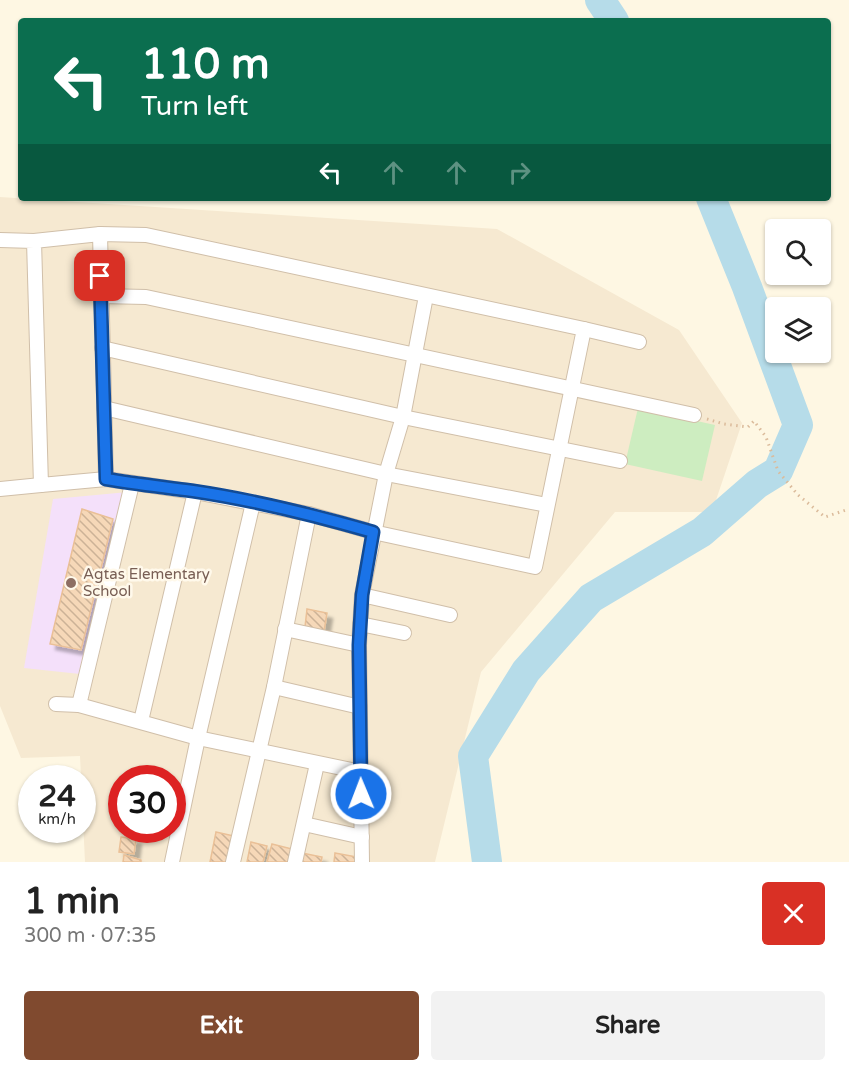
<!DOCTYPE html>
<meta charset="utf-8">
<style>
:root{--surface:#fff;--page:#f2f2f2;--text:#222;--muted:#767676;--accent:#804a2f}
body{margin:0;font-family:"Varela Round",sans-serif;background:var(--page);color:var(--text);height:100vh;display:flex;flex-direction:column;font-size:22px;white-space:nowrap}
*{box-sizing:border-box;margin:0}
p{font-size:20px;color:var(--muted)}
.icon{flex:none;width:33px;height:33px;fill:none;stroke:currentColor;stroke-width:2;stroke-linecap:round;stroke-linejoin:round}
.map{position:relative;height:862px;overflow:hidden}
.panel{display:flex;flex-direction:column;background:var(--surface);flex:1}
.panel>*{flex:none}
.hud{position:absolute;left:18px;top:18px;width:813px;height:183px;border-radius:6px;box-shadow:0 2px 4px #0004;background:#0b6e4f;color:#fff;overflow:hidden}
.buttons{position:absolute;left:765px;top:219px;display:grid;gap:12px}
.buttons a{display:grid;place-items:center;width:66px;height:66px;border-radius:6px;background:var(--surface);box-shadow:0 2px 4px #0004;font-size:30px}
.speed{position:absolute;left:18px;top:765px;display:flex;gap:12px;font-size:30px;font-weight:700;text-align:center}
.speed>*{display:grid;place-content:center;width:78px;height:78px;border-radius:50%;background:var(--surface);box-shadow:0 2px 4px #0004;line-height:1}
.speed small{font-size:15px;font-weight:400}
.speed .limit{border:9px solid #d22;background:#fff;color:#111}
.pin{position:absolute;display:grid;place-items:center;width:51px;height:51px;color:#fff;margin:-26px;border-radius:12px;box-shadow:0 3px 9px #0006}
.me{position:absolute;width:66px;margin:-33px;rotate:359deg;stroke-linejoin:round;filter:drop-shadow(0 0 4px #0008)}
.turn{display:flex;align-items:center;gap:21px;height:126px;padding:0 24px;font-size:27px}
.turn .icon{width:78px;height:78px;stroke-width:2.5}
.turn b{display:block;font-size:42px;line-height:51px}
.lanes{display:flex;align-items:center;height:57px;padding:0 24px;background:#0003;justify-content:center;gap:30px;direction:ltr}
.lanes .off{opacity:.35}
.round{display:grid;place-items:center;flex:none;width:63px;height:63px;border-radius:6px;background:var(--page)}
.headline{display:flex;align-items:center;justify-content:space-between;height:102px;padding:0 24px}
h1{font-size:36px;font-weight:700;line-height:45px}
.primary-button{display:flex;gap:12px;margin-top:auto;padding:12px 24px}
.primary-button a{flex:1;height:69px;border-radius:6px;background:var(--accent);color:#fff;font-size:24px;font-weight:700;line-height:69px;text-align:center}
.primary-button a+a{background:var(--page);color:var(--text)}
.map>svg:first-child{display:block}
.residential{fill:#f6e9d1;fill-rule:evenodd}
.education{fill:#f4e0fa}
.pitch{fill:#cdedc0}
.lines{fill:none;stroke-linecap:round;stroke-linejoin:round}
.river{stroke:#b6dce9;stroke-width:30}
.building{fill:url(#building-back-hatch);stroke:#eac097;stroke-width:1.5;filter:url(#shadow)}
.street-casing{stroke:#d0bfa9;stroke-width:16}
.path{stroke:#dbbb9b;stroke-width:3;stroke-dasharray:1.5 4.5;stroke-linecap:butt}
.street{stroke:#fff;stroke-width:14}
.route-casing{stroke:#114b97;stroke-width:15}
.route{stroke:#1a73e8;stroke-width:10}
.education-dot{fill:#8d6e63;stroke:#fff9eb;stroke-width:2}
.labels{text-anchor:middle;stroke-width:5;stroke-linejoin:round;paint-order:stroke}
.education-label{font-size:15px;fill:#785e54;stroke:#fff9eb;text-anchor:start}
</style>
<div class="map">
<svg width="849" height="862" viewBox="0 0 849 862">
<defs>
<pattern id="building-back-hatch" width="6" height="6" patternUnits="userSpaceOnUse" patternTransform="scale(1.5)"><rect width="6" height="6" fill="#f6d8b8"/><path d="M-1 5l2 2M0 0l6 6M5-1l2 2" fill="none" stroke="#ccb297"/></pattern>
<filter id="shadow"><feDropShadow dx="5.5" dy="5.5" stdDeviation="1.5" flood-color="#0004"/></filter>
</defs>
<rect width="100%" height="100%" fill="#fef7e3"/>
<path class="residential" d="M0,197L497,229L679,330L742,423L712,512H615L481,672L435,862H85L80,756L21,758L0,706ZM122,778H172V830H122Z"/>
<path class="education" d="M128,492L80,674L24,668L53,499Z"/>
<path class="pitch" d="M638,408L715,425L702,481L625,464Z"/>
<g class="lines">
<g class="river">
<path d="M600,0L614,21"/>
<path d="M487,862L473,756L526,671L591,598L702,532L757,484L778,471L798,425L747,287L711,198"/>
</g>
</g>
<g class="building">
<path d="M82,509L113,519L81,650L50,644Z"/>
<path d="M307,609L327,613L324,631L305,627Z"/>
<path d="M216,832L234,836L229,862H210Z"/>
<path d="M121,837L136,839L134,854L119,852Z"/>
<path d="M251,842L267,846L263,862H247Z"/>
<path d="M272,844L296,850L293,862H267Z"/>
<path d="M302,853L322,857L321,862H301Z"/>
<path d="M335,853L357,857L356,862H334Z"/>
<path d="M124,855L141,860V862H123Z"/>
</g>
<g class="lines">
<defs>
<g id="street">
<path d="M100,234L106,479"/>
<path d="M0,240L34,241L100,234L146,235L584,329L535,567L373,532L309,514L195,492L106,479L41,485L34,241"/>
<path d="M101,296L146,297L694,415"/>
<path d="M584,329L639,342"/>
<path d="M102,348L403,417L620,461"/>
<path d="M104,408L386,474L547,505"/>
<path d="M0,489L41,485"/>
<path d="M362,595L450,615"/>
<path d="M360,624L404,633"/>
<path d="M285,629L359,645"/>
<path d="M274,687L360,707"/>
<path d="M56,704L79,705L198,738L361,772"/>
<path d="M79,705L132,484"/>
<path d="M141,721L195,492"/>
<path d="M304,824L362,837"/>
<path d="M172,862L198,738L253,503"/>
<path d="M233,862L274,687L309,514"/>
<path d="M295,862L317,764"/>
<path d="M362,862L359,645L362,595L386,474L403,417L426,296"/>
</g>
</defs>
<use href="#street" class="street-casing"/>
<path class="path" d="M707,419L724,424L748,427L754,421L766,437L778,471L798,495L825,517L849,509"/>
<use href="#street" class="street"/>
</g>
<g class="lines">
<defs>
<path id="route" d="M100,276L106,479C135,484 164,487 193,491C254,500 314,515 373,532L362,595L359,645L361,794"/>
</defs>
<use href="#route" class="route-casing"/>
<use href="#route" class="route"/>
</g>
<circle class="education-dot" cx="71" cy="583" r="6"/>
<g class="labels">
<g class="education-label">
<text x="83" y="579">Agtas Elementary<tspan x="83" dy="17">School</tspan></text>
</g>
</g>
</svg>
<div class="buttons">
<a><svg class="icon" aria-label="search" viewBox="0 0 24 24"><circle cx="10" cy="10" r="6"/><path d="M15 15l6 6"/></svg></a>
<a><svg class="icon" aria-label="layers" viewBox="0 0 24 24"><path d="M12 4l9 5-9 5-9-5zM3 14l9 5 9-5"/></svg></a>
</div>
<div class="speed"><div>24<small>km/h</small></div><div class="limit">30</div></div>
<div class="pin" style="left:100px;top:276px;background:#d93025"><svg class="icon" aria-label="arrive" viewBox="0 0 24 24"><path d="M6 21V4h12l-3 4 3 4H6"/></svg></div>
<svg class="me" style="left:361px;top:794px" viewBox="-20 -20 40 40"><circle r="17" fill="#1a73e8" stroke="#fff" stroke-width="3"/><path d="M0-11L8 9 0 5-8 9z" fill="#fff"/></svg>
<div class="hud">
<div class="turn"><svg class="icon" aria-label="left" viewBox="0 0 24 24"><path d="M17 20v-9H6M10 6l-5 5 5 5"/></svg><div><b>110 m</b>Turn left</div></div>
<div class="lanes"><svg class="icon" aria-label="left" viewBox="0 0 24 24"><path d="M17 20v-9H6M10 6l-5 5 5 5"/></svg><svg class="icon off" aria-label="ahead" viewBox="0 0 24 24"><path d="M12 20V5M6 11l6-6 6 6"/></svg><svg class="icon off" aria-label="ahead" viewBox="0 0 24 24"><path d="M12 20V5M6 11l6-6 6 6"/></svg><svg class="icon off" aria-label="right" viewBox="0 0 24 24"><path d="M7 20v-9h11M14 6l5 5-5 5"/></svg></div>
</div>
</div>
<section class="panel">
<div class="headline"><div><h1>1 min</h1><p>300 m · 07:35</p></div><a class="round" style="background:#d93025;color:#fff"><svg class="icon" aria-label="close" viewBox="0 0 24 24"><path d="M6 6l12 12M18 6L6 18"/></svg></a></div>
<div class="primary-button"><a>Exit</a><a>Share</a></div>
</section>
